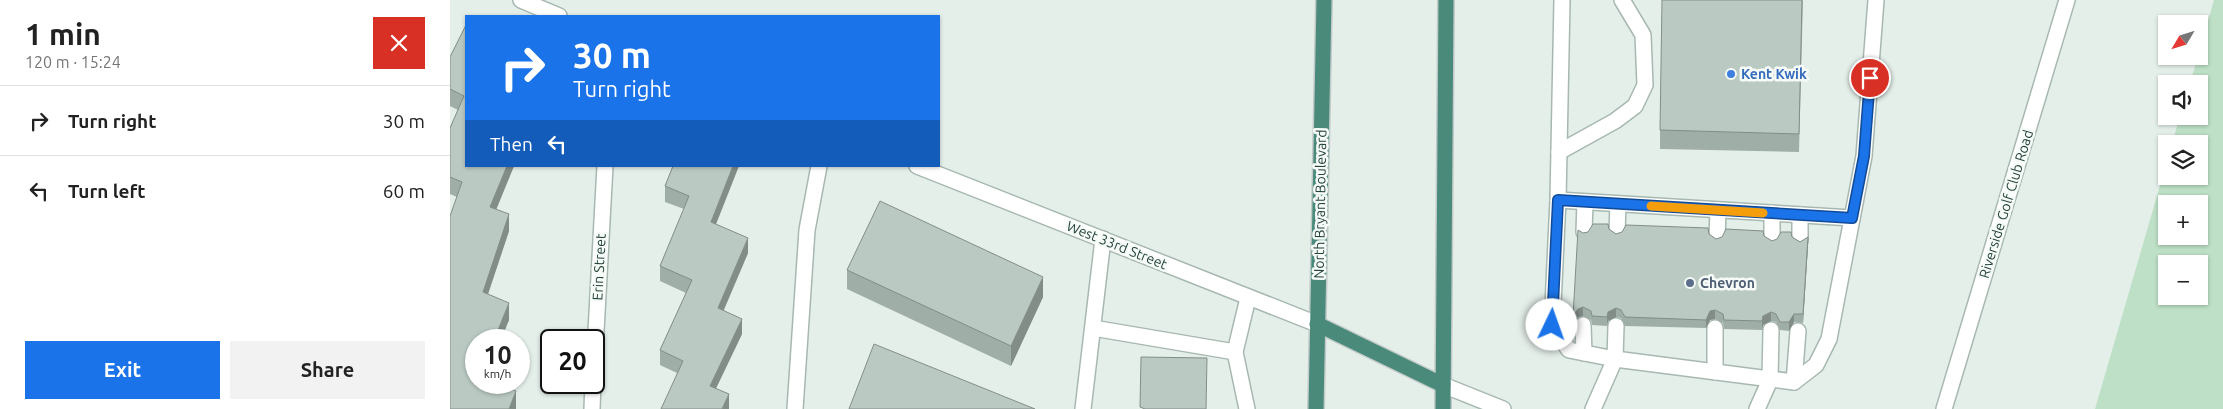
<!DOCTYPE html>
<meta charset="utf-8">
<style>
:root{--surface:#fff;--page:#f2f2f2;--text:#222;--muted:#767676;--line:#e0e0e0;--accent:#1a73e8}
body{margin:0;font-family:Ubuntu,sans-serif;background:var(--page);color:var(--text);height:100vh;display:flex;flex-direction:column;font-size:19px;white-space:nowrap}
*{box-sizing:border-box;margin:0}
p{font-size:16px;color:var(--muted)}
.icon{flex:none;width:28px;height:28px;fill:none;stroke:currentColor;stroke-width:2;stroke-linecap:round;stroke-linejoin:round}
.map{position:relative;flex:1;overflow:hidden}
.sheet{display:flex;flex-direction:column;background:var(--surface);width:450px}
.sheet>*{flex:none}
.guide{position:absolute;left:15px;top:15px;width:475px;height:152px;border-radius:0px;box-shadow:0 1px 4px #0004;background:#1a73e8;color:#fff;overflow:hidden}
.needle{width:32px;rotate:232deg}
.buttons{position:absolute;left:1708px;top:15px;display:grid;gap:10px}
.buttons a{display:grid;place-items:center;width:50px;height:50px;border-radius:0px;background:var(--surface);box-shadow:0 1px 4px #0004;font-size:25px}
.speed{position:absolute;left:15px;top:329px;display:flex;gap:10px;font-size:25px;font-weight:700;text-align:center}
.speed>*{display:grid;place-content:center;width:65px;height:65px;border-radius:50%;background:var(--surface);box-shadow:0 1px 4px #0004;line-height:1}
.speed small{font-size:12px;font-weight:400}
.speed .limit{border:2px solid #111;border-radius:8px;background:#fff;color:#111}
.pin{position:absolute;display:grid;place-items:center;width:42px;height:42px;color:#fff;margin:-21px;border:2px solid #fff;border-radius:50%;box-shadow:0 1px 5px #0007}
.me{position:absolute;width:55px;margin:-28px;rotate:3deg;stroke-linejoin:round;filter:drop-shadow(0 0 4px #0008)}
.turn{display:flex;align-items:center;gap:18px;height:105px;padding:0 25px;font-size:22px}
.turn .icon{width:65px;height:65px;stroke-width:2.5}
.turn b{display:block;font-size:35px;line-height:42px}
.then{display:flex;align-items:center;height:48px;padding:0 25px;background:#0003;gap:10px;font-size:19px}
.round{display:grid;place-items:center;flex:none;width:52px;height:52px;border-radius:0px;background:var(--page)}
.overview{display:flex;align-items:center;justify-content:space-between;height:85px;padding:0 25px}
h1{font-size:30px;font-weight:700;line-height:38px}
.primary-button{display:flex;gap:10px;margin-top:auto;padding:10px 25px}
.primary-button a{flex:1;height:58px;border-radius:0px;background:var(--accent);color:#fff;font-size:20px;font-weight:700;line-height:58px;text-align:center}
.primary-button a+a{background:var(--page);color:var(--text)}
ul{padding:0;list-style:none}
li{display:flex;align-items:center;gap:15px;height:70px;padding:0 25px;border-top:1px solid var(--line)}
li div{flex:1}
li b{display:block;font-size:19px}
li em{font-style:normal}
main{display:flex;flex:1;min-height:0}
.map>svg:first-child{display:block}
.green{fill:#bde0c6;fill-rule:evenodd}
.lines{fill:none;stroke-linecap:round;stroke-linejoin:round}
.service-casing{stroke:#a7b8b1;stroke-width:18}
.minor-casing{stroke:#a7b8b1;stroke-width:18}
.trunk-casing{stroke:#c1cac8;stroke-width:18}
.service{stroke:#fff;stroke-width:15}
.minor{stroke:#fff;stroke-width:15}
.trunk{stroke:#4a8a7b;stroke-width:15}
.wall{fill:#a0aea8}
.shaded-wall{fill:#828d88}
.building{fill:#bacac3;stroke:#828d88}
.route-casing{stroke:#114b97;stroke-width:12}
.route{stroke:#1a73e8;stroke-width:9}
.slow{stroke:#f59e0b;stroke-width:9}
.shop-dot{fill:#3f7fe0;stroke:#f6fbf8;stroke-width:2}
.service-dot{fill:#5c6f8a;stroke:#f6fbf8;stroke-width:2}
.labels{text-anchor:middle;stroke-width:5;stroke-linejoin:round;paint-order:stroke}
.shop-label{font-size:14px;font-weight:bold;fill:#366cbe;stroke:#f6fbf8;text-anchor:start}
.street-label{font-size:14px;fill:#234239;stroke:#f6fbf8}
.service-label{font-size:14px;font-weight:bold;fill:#4e5e75;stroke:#f6fbf8;text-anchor:start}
</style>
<main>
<section class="sheet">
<div class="overview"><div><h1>1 min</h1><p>120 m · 15:24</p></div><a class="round" style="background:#d93025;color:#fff"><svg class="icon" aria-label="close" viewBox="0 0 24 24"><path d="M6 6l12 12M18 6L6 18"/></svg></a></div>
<ul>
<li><svg class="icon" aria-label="right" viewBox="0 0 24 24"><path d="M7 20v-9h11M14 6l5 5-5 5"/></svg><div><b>Turn right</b></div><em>30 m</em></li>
<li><svg class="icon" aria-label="left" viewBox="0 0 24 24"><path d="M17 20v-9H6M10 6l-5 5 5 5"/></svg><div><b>Turn left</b></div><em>60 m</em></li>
</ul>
<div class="primary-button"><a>Exit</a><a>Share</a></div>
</section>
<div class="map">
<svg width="1773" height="409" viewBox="0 0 1773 409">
<rect width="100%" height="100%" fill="#e5efea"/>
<path class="green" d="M1764,0H1773V409H1645L1716,165V176H1749V144H1722L1730,116H1749V84H1740ZM1716,204H1749V236H1716ZM1716,264H1749V296H1716Z"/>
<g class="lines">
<defs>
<g id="service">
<path d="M1112,0L1108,200L1102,325L1119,350L1165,359L1344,382L1366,365L1379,339L1414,156L1426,0"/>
<path d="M1109,152L1165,121L1185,106L1195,85L1193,35L1172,0"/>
<path d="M1108,200L1402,218"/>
<path d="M1322,213V240"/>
<path d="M1134,232L1135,202"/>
<path d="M1167,233L1168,204"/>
<path d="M1267,238L1268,210"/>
<path d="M1350,241V215"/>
<path d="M1133,325L1134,353"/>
<path d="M643,328L785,352"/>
<path d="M1265,328V372"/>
<path d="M1344,382L1348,331"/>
<path d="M345,409L357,230L369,166"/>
<path d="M633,409L653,239"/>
<path d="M797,409L785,352L798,298"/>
<path d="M1143,409L1165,359L1166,326"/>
<path d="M1307,409L1320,380L1321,330"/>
</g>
<g id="minor">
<path d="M71,0L109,16"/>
<path d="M467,166L867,324"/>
<path d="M144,368L155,166"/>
<path d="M993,385L1053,409"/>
<path d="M142,409L143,382"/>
<path d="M1494,409L1617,0"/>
</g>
<g id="trunk">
<path d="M867,324L993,385"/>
<path d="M866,409L874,0"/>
<path d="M993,409L996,0"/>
</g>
</defs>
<use href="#service" class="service-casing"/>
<use href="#minor" class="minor-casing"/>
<use href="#trunk" class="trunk-casing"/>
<use href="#service" class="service"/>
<use href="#minor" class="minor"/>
<use href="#trunk" class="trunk"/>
</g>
<g class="wall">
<path d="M1353,0L1349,152L1210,149V130Z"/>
<path d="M16,25V166H64L46,209L59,231L38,294L59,320L26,382L66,408L0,409L7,197L0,194V128L8,110L0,106V57Z"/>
<path d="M223,166L266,224L298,253L274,310L292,334L266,388L279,409L227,373L210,365V350L236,293L210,281V266L234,209L215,202V186Z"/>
<path d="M1159,229L1166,234H1259L1266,239L1314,236L1322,241L1342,237L1358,246L1353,323L1344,322L1339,331L1330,330L1326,322L1321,321L1313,325L1312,330L1274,329L1273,323L1265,319L1260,320L1256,328L1175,326L1171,318L1166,317L1158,321L1157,326L1142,325L1141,320L1133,316L1128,317L1123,324L1133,233Z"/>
<path d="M397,270L593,297L561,366L397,289Z"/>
</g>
<g class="shaded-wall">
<path d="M57,166H64L40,225V207Z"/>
<path d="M283,166H289L261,237V222Z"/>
<path d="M59,214V231L33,309V292Z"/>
<path d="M1358,237V246L1353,323V314Z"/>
<path d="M298,238V253L268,323V308Z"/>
<path d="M593,277V297L561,366V346Z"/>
<path d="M59,303V320L51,340H44Z"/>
<path d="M1133,307V316L1128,317L1123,324V316L1128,309Z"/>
<path d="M1166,308V317L1158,321L1157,326V317L1158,312Z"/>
<path d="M1265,310V319L1260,320L1256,328V320L1260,311Z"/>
<path d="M1321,312V321L1313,325L1312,330V321L1313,316Z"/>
<path d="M1344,314V322L1339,331V322Z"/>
<path d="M292,319V334L260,401V386Z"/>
<path d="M66,391V409H59Z"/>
<path d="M279,394V409H272Z"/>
</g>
<g class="building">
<path d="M1212,0H1352L1349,134L1210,130Z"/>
<path d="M16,25V166H57L40,207L59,214L33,292L59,303L44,340H26V382H46L66,391L59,409H0V216L12,182L0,177V128L14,96L0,89V57Z"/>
<path d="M223,166H283L261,222L298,238L268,308L292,319L260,386L279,394L272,409H211L233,361L210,350L242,280L210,266L239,196L215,186Z"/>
<path d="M430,201L593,277L561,346L397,270Z"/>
<path d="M1143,224H1158L1159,229L1166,234L1172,232L1176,225L1258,228L1259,234L1266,239L1272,237L1276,229L1313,231L1314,236L1322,241L1327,239L1331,232H1341L1342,237L1350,242L1358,237L1353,314H1344L1339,322H1330L1326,314L1321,312L1313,316L1312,321L1274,320L1273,314L1265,310L1260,311L1256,320L1175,317L1171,310L1166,308L1158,312L1157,317L1142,316L1141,311L1133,307L1128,309L1123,316L1128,230L1133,233L1138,232Z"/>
<path d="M424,344L585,409H399Z"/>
<path d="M691,357L757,358L756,409H695L690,407Z"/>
</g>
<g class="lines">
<defs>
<path id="route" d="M1102,325L1108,200L1402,218L1414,156L1420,78"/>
</defs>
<use href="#route" class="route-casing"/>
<use href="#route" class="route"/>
<path class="slow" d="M1201,206L1313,213"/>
</g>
<circle class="shop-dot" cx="1281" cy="74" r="5"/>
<circle class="service-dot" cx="1240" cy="283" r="5"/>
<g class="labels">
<g class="shop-label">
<text x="1291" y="79">Kent Kwik</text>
</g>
<g class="street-label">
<text transform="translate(870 204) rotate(-89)" y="5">North Bryant Boulevard</text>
<text transform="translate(1556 204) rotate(-73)" y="5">Riverside Golf Club Road</text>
<text transform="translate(667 245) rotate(22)" y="5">West 33rd Street</text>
<text transform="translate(149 267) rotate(-87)" y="5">Erin Street</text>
</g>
<g class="service-label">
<text x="1250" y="288">Chevron</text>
</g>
</g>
</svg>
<div class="buttons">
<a><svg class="needle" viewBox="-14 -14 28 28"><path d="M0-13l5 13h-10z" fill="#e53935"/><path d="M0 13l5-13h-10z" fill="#767676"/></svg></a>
<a><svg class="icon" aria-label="sound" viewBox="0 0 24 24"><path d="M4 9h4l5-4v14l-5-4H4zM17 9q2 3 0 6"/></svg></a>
<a><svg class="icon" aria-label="layers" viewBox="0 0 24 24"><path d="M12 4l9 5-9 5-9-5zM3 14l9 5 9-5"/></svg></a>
<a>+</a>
<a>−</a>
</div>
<div class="speed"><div>10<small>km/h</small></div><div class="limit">20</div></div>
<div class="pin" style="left:1420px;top:78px;background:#d93025"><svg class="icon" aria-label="arrive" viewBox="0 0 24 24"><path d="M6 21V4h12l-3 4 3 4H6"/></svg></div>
<svg class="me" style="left:1102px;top:325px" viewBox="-20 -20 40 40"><circle r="19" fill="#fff"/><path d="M0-13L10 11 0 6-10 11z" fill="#1a73e8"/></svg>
<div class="guide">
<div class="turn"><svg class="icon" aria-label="right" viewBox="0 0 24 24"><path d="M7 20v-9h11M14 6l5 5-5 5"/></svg><div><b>30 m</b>Turn right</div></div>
<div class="then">Then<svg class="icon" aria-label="left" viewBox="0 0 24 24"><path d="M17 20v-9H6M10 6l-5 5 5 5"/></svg></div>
</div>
</div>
</main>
